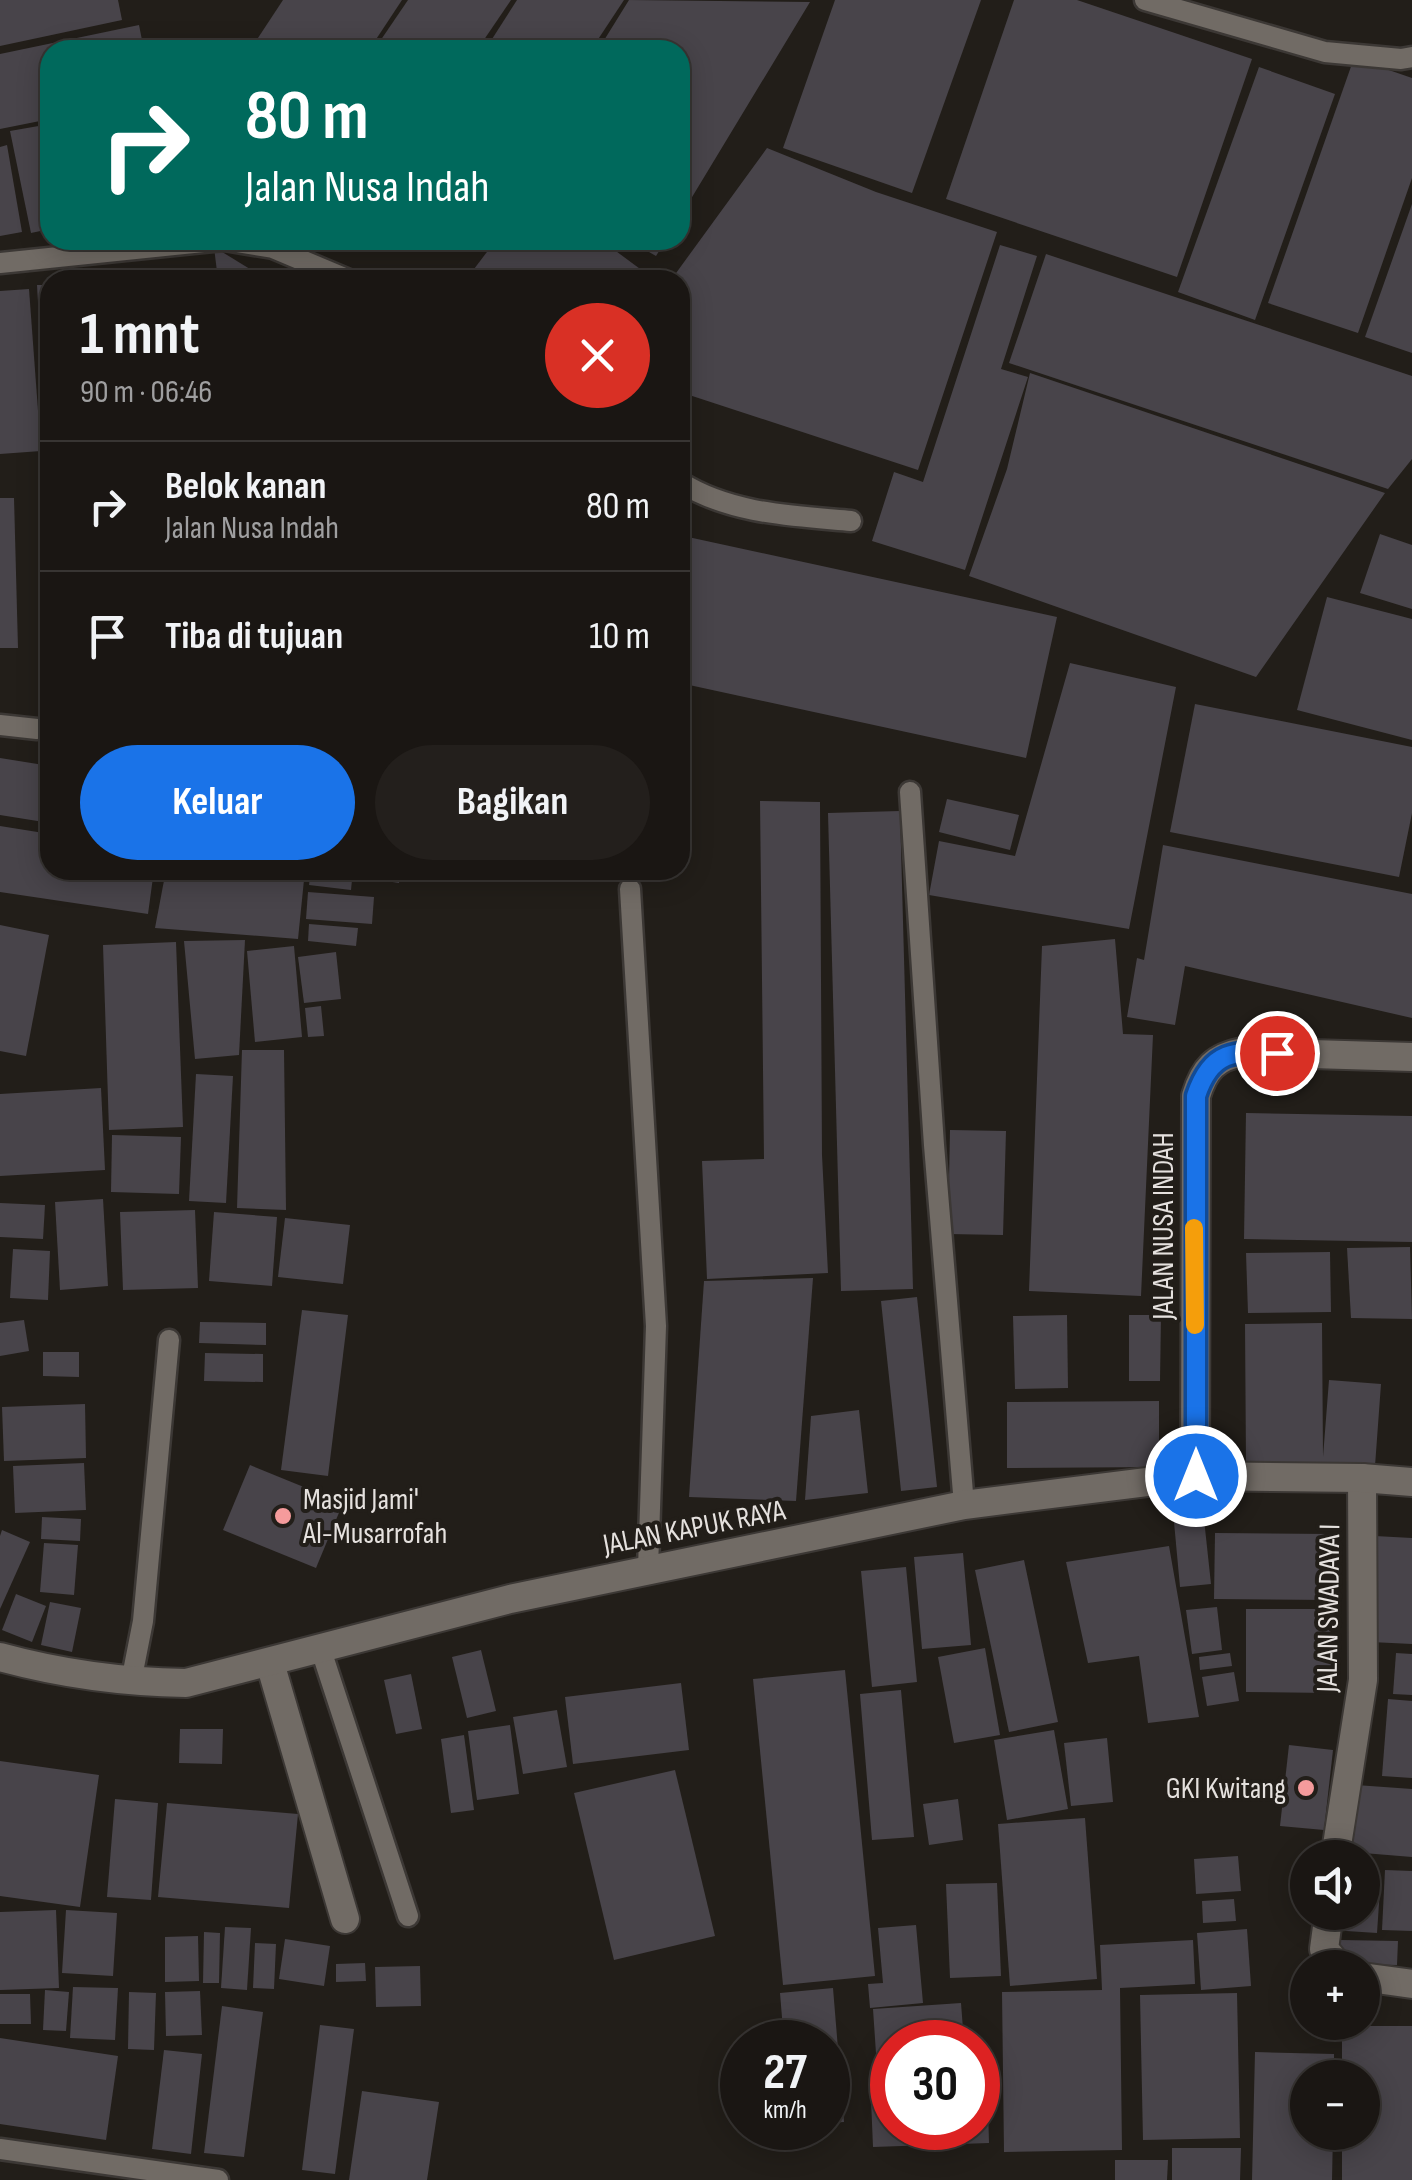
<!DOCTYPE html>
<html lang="id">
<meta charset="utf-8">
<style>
:root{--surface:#1a1613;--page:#231f1c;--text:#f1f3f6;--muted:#9f9fa0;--line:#383533;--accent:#1a73e8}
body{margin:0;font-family:"Sofia Sans Condensed",sans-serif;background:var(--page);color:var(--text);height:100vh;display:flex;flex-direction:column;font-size:38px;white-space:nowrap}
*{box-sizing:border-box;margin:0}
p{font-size:32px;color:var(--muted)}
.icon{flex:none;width:55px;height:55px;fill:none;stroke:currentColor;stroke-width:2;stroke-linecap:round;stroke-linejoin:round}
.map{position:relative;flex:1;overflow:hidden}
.panel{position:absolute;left:40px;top:270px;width:650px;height:610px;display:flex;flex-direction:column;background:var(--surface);border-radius:30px;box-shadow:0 5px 25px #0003,0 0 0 2px var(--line)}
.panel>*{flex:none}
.guide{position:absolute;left:40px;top:40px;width:650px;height:210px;border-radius:30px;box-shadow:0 5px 25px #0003,0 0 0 2px var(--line);background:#00695c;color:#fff;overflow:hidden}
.buttons{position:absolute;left:1290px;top:1840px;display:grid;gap:20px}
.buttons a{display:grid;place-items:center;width:90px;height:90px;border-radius:50%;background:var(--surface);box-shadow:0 5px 25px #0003,0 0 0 2px var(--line);font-size:50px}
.speed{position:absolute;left:720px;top:2020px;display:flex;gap:20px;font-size:50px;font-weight:700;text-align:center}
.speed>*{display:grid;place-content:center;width:130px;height:130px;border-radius:50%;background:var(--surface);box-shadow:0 5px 25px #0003,0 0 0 2px var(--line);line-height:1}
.speed small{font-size:25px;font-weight:400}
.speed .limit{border:15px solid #d22;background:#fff;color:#111}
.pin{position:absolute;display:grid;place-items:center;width:85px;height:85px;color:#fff;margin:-42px;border:5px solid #fff;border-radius:50%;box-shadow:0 2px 10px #0007}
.me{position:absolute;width:110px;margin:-55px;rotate:0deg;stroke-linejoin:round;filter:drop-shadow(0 0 8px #0008)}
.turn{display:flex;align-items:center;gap:35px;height:210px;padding:0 40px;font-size:45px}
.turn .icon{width:130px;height:130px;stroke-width:2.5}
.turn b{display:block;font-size:70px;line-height:85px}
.round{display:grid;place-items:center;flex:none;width:105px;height:105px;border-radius:52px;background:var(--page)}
.headline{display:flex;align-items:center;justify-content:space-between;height:170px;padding:0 40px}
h1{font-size:60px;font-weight:700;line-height:75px}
.cta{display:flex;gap:20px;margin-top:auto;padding:20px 40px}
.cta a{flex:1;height:115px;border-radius:60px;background:var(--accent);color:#fff;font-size:40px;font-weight:700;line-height:115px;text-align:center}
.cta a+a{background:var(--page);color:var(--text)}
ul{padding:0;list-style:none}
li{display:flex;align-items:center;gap:30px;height:130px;padding:0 40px;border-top:2px solid var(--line)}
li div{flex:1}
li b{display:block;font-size:38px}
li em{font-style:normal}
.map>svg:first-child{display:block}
.building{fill:#48444a}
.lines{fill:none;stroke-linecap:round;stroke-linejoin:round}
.service-casing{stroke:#3c3835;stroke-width:25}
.minor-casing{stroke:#3c3835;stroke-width:32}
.secondary-casing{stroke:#3c3835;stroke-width:32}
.service{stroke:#716b65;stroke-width:20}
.minor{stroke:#716b65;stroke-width:28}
.secondary{stroke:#716b65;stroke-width:28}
.route-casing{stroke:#114b97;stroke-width:25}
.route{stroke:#1a73e8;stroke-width:18}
.slow{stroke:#f59e0b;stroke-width:18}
.poi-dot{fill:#f59b9c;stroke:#221e19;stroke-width:4}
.labels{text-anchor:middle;stroke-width:8;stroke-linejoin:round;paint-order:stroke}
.street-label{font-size:30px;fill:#e5e1de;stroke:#221e19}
.poi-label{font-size:30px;fill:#e5e1de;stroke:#221e19;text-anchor:start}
</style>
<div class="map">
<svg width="1412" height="2180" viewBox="0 0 1412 2180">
<rect width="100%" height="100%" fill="#221e19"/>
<g class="building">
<path d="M0,0H118L122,20L0,46Z"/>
<path d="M283,0H402L369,50H250Z"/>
<path d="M408,0H511L477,50H374Z"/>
<path d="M517,0H624L591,50H485Z"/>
<path d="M629,0L810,2L680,217V50H598Z"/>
<path d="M835,0H981L912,193L783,148Z"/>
<path d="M1014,0H1077L1252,59L1177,277L946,199Z"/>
<path d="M139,25L144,50H50V119L0,129V54Z"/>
<path d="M1354,58L1412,78V178L1358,333L1268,303Z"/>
<path d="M1259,67L1335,94L1255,320L1178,292Z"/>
<path d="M50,124V229L31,233L10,131Z"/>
<path d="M7,145L22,232L0,236V147Z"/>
<path d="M767,148L876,192L997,232L918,470L680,392V280H671Z"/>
<path d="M1412,204V353L1365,337Z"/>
<path d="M496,240H601L655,280H471L468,277Z"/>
<path d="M628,240H666L656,256Z"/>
<path d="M1000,245L1037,256L1001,369L1028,377L965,570L872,541L894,472L923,482Z"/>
<path d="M214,247L268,280H218Z"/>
<path d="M1046,254L1412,376V459L1388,489L1009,363Z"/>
<path d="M37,285H50V443H46Z"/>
<path d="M29,289L41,451L0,454V291Z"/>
<path d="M1030,373L1385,493L1256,677L969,576L1007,469Z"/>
<path d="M0,498H14L18,648H0Z"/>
<path d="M1380,534L1412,545V609L1360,593Z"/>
<path d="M688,537L1057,617L1026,758L680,683V573Z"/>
<path d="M1327,597L1412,619V740L1297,710Z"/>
<path d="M1070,663L1176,687L1129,929L929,895L939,841L1015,856Z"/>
<path d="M48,701H50V743L40,741Z"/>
<path d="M1195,704L1412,747V813L1399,877L1170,832Z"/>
<path d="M0,758L50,766V823L0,815Z"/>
<path d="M947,799L1019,815L1010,850L939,832Z"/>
<path d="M760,801L820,802L822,1155L828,1273L707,1279L702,1161L764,1159Z"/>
<path d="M900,811L913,1289L841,1291L828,813Z"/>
<path d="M0,826L50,834V870H154L148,914L0,892Z"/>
<path d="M1163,845L1412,894V1018L1185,966L1175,1025L1127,1017L1137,958L1144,960Z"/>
<path d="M166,870H305L298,939L155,928Z"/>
<path d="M311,870H353L351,890L309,885Z"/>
<path d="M361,870H401L399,883L360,877Z"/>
<path d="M308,892L374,897L372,924L306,919Z"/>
<path d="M309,924L358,928L356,946L308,941Z"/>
<path d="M0,925L49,935L26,1056L0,1051Z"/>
<path d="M1115,939L1123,1034L1153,1035L1141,1296L1029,1291L1042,946Z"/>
<path d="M245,940L239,1055L195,1059L184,941Z"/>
<path d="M176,942L183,1127L109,1130L103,945Z"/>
<path d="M294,946L302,1037L255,1042L247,951Z"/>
<path d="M336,952L341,999L304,1003L298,957Z"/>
<path d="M321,1006L324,1036L308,1037L305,1008Z"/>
<path d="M242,1050H284L286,1210L237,1208Z"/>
<path d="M196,1074L233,1076L226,1203L189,1201Z"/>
<path d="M101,1088L105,1170L0,1176V1094Z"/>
<path d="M1246,1113L1412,1116V1242L1244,1239Z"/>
<path d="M950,1130L1006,1131L1003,1235L948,1234Z"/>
<path d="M112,1135L181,1137L179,1194L111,1192Z"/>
<path d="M103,1199L108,1286L60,1290L55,1202Z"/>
<path d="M0,1203L45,1205L43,1239L0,1237Z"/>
<path d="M195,1210L198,1288L123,1290L120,1212Z"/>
<path d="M214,1212L277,1217L272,1286L209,1281Z"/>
<path d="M285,1218L350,1225L343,1284L278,1277Z"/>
<path d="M1410,1247L1412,1319L1351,1318L1347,1248Z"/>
<path d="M13,1249L50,1251L48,1300L10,1298Z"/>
<path d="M1330,1252L1331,1312L1248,1313L1246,1253Z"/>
<path d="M813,1278L796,1501L689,1497L704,1281Z"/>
<path d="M917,1297L937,1487L901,1491L881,1301Z"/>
<path d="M302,1310L348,1315L328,1476L281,1470Z"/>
<path d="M1067,1315L1068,1388L1015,1389L1013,1316Z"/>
<path d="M1129,1315H1161L1160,1381H1129Z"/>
<path d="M24,1320L29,1351L0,1356V1323Z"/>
<path d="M200,1322L266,1323V1345L199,1343Z"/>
<path d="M1322,1323L1323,1457L1329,1380L1381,1384L1375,1466L1323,1462L1246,1464L1245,1324Z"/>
<path d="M43,1352H79V1377L43,1376Z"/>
<path d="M205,1353L263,1354V1382L204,1381Z"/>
<path d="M1159,1401V1467L1007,1468V1402Z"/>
<path d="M85,1404L86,1458L4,1461L2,1407Z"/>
<path d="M859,1410L868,1493L805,1500L811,1416Z"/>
<path d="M84,1463L86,1510L15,1513L13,1466Z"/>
<path d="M250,1465L343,1503L316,1568L223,1530Z"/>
<path d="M42,1517L81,1519L80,1541L41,1539Z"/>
<path d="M1204,1519L1211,1584L1180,1587L1174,1522Z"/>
<path d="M2,1530L30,1542L0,1609V1536Z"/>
<path d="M1215,1533L1329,1534V1600L1214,1599Z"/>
<path d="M1375,1536L1412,1538V1644L1371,1642Z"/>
<path d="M44,1543L78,1545L74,1595L40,1592Z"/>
<path d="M1169,1546L1199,1717L1148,1723L1139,1656L1088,1663L1066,1562Z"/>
<path d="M963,1553L971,1645L922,1649L914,1557Z"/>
<path d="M1024,1560L1058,1722L1009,1732L975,1570Z"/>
<path d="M906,1567L917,1682L872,1687L861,1571Z"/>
<path d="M16,1594L46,1606L32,1642L2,1630Z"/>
<path d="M50,1602L81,1608L72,1652L41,1645Z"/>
<path d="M1217,1607L1222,1650L1192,1654L1186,1610Z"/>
<path d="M1246,1609H1331V1693L1246,1692Z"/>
<path d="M985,1648L1000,1735L954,1743L938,1657Z"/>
<path d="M481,1650L496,1711L467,1718L452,1657Z"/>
<path d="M1230,1653L1232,1666L1200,1670L1199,1657Z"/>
<path d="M1396,1653L1412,1654V1695L1393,1694Z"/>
<path d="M845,1670L875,1976L783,1985L753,1679Z"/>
<path d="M1234,1672L1239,1701L1207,1706L1202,1677Z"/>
<path d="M411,1674L422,1729L396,1734L384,1680Z"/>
<path d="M681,1683L689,1750L573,1764L565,1697Z"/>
<path d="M901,1690L914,1837L872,1840L860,1694Z"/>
<path d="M1388,1699L1412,1701V1778L1382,1776Z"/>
<path d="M557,1710L567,1767L523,1774L513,1717Z"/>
<path d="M510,1725L519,1794L477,1800L468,1731Z"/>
<path d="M180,1729H223L222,1764L179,1763Z"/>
<path d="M1054,1730L1068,1809L1007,1820L994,1740Z"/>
<path d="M464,1735L474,1810L451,1813L441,1739Z"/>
<path d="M1107,1738L1113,1802L1071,1806L1064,1743Z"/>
<path d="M1289,1745L1333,1750L1324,1830L1280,1826Z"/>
<path d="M0,1761L99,1775L80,1907L0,1896Z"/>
<path d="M675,1770L715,1936L614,1960L574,1793Z"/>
<path d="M1356,1785L1412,1789V1857L1351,1852Z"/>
<path d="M115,1799L158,1803L151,1900L107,1897Z"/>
<path d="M958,1799L963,1840L929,1845L923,1804Z"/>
<path d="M167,1803L298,1814L289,1908L158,1897Z"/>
<path d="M1085,1818L1097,1979L1010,1986L998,1824Z"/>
<path d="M1238,1856L1241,1891L1196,1894L1194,1859Z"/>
<path d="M1385,1870L1412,1871V1931L1382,1930Z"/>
<path d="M997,1883L1001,1976L950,1978L946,1884Z"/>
<path d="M1362,1888L1380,1889L1377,1933L1331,1930L1332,1912H1362Z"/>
<path d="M1234,1899L1236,1921L1203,1923L1202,1901Z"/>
<path d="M56,1910L59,1988L0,1990V1912Z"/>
<path d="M66,1910L117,1913L113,1976L62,1973Z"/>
<path d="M916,1925L923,2003L870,2008L868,1984L883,1983L878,1928Z"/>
<path d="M225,1927L251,1928L247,1990L221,1988Z"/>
<path d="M1247,1929L1251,1986L1201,1990L1197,1933Z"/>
<path d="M204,1932L220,1933L219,1983H203Z"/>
<path d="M198,1936L199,1981L165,1982V1937Z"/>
<path d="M285,1939L330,1946L324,1986L279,1979Z"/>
<path d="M1193,1940L1195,1984L1120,1988L1122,2150L1004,2152L1002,1992L1102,1990L1100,1945Z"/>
<path d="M1340,1940L1398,1941L1397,1965L1340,1964Z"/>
<path d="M255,1943L276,1944L274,1989L253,1988Z"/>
<path d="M365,1963L366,1981L336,1982V1964Z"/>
<path d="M420,1966L421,2006L376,2007L375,1967Z"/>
<path d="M73,1987L118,1988L115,2040L70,2038Z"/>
<path d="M833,1988L844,2122L828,2123V2042H784L780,1993Z"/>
<path d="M45,1990L69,1992L66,2031L43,2030Z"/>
<path d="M200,1991L202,2035L166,2036L165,1992Z"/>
<path d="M129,1992L156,1993L154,2050L128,2049Z"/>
<path d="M1237,1993L1240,2138L1143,2140L1140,1995Z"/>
<path d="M0,1994H30L31,2024H0Z"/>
<path d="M961,2003L964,2042H892V2067L877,2068L873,2009Z"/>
<path d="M222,2006L263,2012L244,2157L204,2153Z"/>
<path d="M320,2025L354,2029L335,2174L302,2170Z"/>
<path d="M1342,2026H1412V2180H1342V2132H1362V2078H1342Z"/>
<path d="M0,2038L118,2056L106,2140L0,2124Z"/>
<path d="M164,2050L202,2054L191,2154L152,2149Z"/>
<path d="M1255,2052L1334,2054V2078H1308V2132H1333L1332,2180H1252Z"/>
<path d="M978,2071H987L989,2143L873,2147L870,2075L892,2074V2128H978Z"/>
<path d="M362,2091L439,2102L427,2180H349Z"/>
<path d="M1172,2148H1241L1240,2180H1172Z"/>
<path d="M1115,2160H1168L1167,2180H1115Z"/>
</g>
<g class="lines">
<defs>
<g id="service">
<path d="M1145,0L1325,52L1401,59L1412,57"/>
<path d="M224,240L273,248L349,280"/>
<path d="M0,263L223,240"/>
<path d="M680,482C730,514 794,516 851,521"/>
<path d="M0,725L37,729"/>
<path d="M910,792L934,1145L964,1505"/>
<path d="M630,889L656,1326L648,1569"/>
<path d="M320,1647L408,1916"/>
<path d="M131,1682L143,1621L169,1340"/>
<path d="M0,2149L218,2180"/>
</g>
<g id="minor">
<path d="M1195,1476L1196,1096C1204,1069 1215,1057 1243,1052L1412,1057"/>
<path d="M270,1663L345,1919"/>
<path d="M1335,1858L1363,1680L1362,1478"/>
<path d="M1329,1912L1324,1949L1340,1968"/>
<path d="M1362,1977L1412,1984"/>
</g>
<path id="secondary" d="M0,1657C62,1674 122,1682 186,1683L510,1599L964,1505L1195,1476L1362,1478L1412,1482"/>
</defs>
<use href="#service" class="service-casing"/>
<use href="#minor" class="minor-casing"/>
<use href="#secondary" class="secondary-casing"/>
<use href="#service" class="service"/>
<use href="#minor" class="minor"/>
<use href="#secondary" class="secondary"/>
</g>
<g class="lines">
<defs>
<path id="route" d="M1196,1476V1096C1211,1050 1234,1051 1277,1053"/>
</defs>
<use href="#route" class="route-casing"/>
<use href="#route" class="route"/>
<path class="slow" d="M1194,1228L1195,1325"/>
</g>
<g class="poi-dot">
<circle cx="283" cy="1516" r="10"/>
<circle cx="1306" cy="1788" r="10"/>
</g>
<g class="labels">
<g class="street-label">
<text transform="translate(1163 1226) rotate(-90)" y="10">JALAN NUSA INDAH</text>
<text transform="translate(694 1527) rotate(-11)" y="10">JALAN KAPUK RAYA</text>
<text transform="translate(1328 1608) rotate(-89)" y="10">JALAN SWADAYA I</text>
</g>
<g class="poi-label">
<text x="303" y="1509">Masjid Jami'<tspan x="303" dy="34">Al-Musarrofah</tspan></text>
<text x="1286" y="1798" text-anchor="end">GKI Kwitang</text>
</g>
</g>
</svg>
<div class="buttons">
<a><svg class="icon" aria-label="sound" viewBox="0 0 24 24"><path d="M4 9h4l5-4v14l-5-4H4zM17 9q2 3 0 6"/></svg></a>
<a>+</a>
<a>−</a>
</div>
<div class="speed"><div>27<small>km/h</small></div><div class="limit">30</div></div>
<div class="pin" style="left:1277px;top:1053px;background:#d93025"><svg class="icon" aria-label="arrive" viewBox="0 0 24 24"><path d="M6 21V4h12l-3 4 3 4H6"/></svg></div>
<svg class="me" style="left:1196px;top:1476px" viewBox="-20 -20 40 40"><circle r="17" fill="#1a73e8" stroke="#fff" stroke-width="3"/><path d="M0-11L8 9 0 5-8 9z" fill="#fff"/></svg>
<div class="guide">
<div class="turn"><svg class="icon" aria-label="right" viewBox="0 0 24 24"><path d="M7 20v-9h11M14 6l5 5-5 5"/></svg><div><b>80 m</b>Jalan Nusa Indah</div></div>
</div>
<section class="panel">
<div class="headline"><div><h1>1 mnt</h1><p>90 m · 06:46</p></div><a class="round" style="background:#d93025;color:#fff"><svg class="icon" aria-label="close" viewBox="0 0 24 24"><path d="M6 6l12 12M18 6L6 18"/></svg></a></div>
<ul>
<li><svg class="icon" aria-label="right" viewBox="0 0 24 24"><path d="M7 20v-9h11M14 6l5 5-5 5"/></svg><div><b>Belok kanan</b><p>Jalan Nusa Indah</p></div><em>80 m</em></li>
<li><svg class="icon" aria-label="arrive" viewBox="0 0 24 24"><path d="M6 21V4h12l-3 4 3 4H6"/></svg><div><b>Tiba di tujuan</b></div><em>10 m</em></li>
</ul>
<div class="cta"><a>Keluar</a><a>Bagikan</a></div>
</section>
</div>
